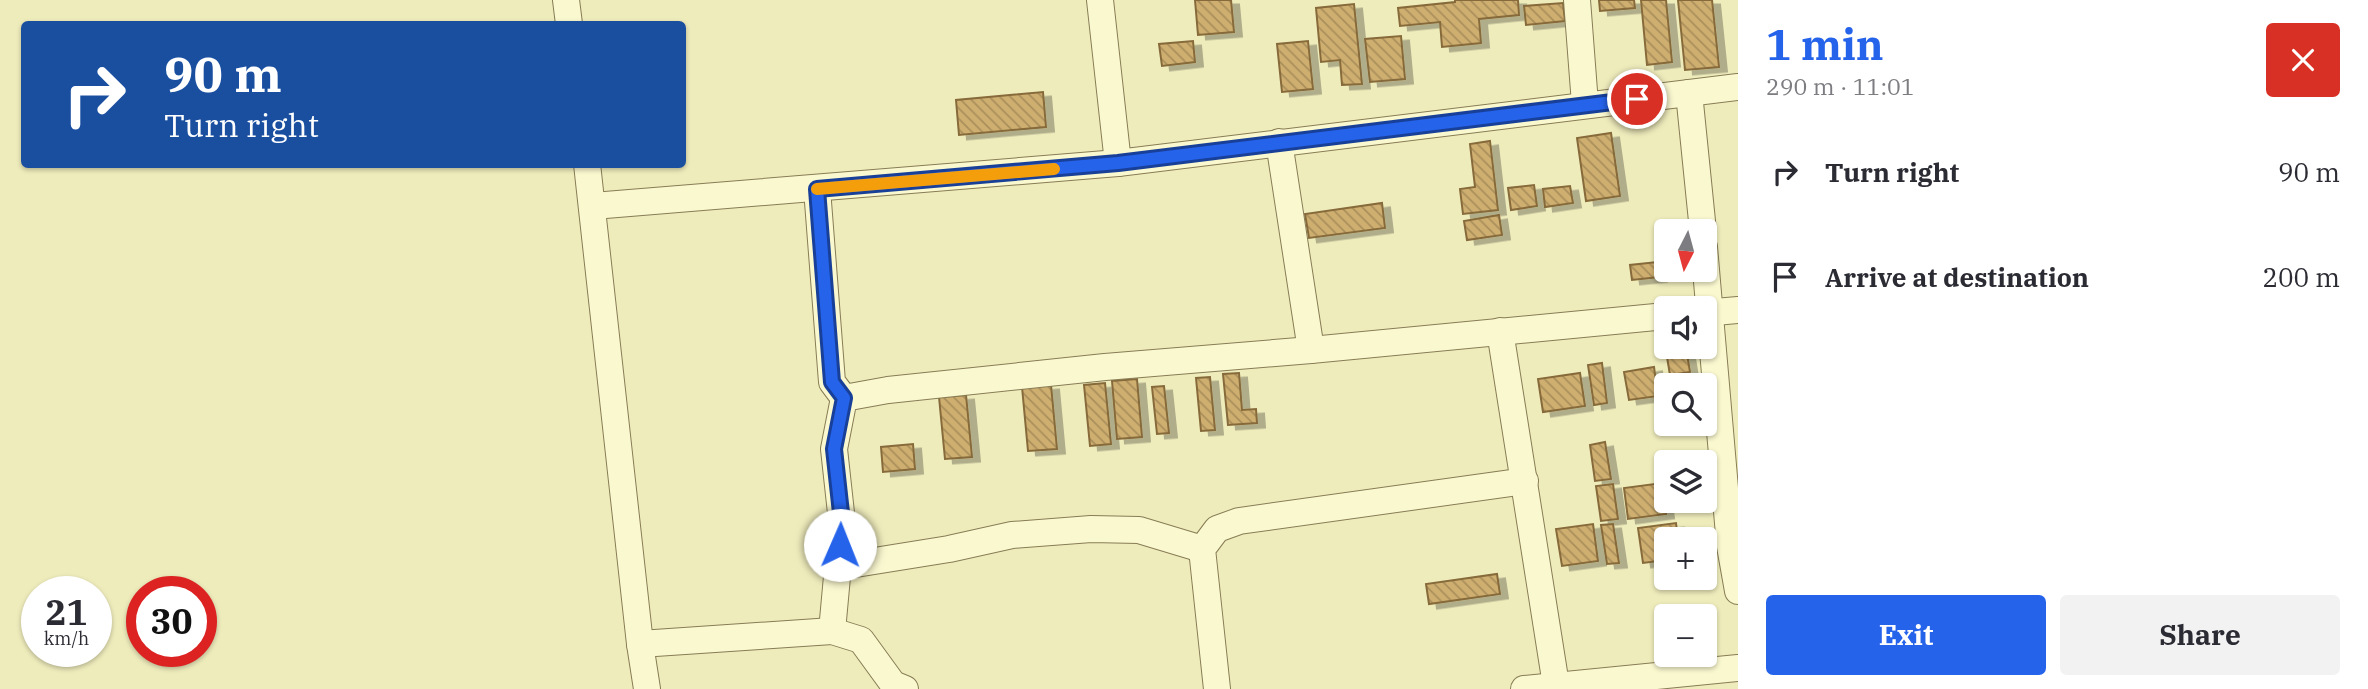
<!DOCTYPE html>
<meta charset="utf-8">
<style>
:root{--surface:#fff;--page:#f2f2f3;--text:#2b2b33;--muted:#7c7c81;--accent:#2563eb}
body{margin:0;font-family:"IBM Plex Serif",serif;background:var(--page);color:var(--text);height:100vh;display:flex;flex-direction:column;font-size:26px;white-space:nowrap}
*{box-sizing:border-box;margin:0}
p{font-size:23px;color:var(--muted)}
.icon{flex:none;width:38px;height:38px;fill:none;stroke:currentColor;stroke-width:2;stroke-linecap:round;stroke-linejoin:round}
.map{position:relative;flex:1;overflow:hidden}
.details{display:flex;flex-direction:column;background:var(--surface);width:630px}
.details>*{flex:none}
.guide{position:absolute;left:21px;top:21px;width:665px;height:147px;border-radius:7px;box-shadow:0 2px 5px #0004;background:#1a4fa0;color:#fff;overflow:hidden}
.needle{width:46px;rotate:186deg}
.fabs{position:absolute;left:1654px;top:219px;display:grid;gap:14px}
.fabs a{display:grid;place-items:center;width:63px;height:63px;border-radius:7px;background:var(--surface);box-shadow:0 2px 5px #0004;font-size:35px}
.speed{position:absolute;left:21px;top:576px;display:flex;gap:14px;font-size:35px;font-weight:700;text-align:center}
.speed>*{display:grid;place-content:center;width:91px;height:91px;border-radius:50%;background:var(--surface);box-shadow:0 2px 5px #0004;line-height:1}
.speed small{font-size:18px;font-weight:400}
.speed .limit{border:10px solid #d22;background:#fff;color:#111}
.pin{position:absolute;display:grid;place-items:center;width:60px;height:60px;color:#fff;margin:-30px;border:4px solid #fff;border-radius:50%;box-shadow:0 2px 7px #0007}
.me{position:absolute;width:77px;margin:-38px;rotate:1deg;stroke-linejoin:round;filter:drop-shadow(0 0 5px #0008)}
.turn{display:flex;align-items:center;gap:24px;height:147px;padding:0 28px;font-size:32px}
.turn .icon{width:91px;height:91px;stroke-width:2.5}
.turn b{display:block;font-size:49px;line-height:60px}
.round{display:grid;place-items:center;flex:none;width:74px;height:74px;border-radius:7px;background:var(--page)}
.summary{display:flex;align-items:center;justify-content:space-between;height:119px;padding:0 28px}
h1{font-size:42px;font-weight:700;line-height:52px;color:var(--accent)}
.button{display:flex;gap:14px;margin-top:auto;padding:14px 28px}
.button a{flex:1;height:80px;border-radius:7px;background:var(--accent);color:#fff;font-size:28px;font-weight:700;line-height:80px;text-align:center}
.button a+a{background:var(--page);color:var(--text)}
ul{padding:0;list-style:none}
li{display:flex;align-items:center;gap:21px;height:105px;padding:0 28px}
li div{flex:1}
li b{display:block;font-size:26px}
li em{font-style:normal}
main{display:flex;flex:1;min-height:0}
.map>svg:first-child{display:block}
.building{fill:url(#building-back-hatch);stroke:#876b3a;stroke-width:2;filter:url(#shadow)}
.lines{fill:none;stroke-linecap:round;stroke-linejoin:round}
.minor-casing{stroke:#877c55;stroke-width:28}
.minor{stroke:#faf8cf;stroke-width:26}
.route-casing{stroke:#184099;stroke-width:18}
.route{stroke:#2563eb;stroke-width:12}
.slow{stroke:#f59e0b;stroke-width:12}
</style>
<main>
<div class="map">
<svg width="1738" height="689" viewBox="0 0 1738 689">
<defs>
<pattern id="building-back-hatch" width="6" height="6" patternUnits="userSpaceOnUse" patternTransform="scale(1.75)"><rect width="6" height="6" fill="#cfaf70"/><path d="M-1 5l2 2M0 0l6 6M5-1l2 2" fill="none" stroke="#a98f5b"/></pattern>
<filter id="shadow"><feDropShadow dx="8" dy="4.5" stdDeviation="0" flood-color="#0004"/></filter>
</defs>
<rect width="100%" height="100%" fill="#efecbc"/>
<g class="building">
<path d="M1195,0H1231L1234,32L1198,35Z"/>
<path d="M1455,0H1518L1519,15L1479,19L1481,43L1442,47L1440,22L1400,26L1398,8L1455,2Z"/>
<path d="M1599,0H1634L1635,8L1600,11Z"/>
<path d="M1641,0H1666L1672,62L1647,65Z"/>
<path d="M1678,0H1712L1719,67L1685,70Z"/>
<path d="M1563,3L1565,21L1526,25L1524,6Z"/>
<path d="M1354,4L1362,84L1342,85L1340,60L1321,62L1316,8Z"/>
<path d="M1401,36L1405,79L1370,82L1365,39Z"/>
<path d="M1193,41L1195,62L1162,66L1159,44Z"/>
<path d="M1308,41L1313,89L1282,92L1277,44Z"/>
<path d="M1043,92L1046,127L959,135L956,100Z"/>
<path d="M1611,133L1620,196L1586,201L1577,138Z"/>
<path d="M1490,141L1498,210L1463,214L1460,189L1475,187L1470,144Z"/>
<path d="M1534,185L1537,206L1511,210L1508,188Z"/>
<path d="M1570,186L1573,203L1545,207L1543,189Z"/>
<path d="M1382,203L1385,228L1309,238L1305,214Z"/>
<path d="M1499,215L1502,235L1467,240L1464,221Z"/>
<path d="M1657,262L1659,277L1632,280L1630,265Z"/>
<path d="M1687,354L1690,372L1670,375L1667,357Z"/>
<path d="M1602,363L1607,403L1594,405L1588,365Z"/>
<path d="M1654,367L1658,396L1629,400L1624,372Z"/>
<path d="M1239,373L1242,410L1256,409L1257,423L1228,425L1223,374Z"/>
<path d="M1580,373L1585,406L1543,412L1538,379Z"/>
<path d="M1210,377L1215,430L1201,431L1196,378Z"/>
<path d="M1137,379L1142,437L1117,439L1112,381Z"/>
<path d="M1105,383L1111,444L1090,446L1084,385Z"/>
<path d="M1051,385L1057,449L1028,451L1022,387Z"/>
<path d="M1164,386L1169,433L1157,434L1152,387Z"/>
<path d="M966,395L972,457L945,459L939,397Z"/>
<path d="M1605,442L1611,479L1595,481L1590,445Z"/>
<path d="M913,444L915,469L883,472L881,447Z"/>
<path d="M1662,483L1666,514L1628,519L1624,488Z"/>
<path d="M1613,484L1618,519L1601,521L1596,486Z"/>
<path d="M1676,523L1678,539H1666V560L1643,563L1638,528Z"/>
<path d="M1593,524L1598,561L1562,566L1556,529Z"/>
<path d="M1613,524L1619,563L1607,564L1601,525Z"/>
<path d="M1497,574L1500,594L1429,604L1426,584Z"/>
</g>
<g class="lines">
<defs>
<g id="minor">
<path d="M566,0L569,24"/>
<path d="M1100,0L1118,163L1738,87"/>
<path d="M1577,0L1585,104"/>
<path d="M1689,93L1703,231"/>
<path d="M1279,142L1311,350"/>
<path d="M587,164L640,644L647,689"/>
<path d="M817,189L832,382L844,398"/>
<path d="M593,206L1118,163"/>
<path d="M1704,247L1730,546L1738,591"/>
<path d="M1704,313L1738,310"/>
<path d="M1500,331L1556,685"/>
<path d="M837,567L949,549L1012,535L1091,529L1139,530L1202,549"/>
<path d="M832,631L842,522L834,449L844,398L888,390L1105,367L1311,350L1666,316"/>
<path d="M640,644L832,631L861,640L893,684L905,689"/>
<path d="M1217,689L1202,549L1217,529L1239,521L1525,481"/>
<path d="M1524,689L1738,668"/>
</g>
</defs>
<use href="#minor" class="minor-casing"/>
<use href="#minor" class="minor"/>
</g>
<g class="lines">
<defs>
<path id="route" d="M840,545L842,522L834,449L844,398L832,382L817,189L1118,163L1637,99"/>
</defs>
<use href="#route" class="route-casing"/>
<use href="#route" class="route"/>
<path class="slow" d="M817,189L1054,169"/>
</g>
</svg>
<div class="fabs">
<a><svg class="needle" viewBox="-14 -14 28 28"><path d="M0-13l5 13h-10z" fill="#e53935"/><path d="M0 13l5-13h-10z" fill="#7c7c81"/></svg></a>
<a><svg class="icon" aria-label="sound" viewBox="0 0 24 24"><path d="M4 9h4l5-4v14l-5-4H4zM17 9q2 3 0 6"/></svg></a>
<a><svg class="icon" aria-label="search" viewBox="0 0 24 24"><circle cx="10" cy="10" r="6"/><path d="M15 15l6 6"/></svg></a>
<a><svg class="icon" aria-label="layers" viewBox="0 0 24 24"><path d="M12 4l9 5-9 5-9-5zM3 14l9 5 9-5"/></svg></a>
<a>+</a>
<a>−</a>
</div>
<div class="speed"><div>21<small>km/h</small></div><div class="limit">30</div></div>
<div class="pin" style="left:1637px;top:99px;background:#d93025"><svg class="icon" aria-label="arrive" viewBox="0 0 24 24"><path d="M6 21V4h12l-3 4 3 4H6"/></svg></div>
<svg class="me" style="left:840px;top:545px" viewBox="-20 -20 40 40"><circle r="19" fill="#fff"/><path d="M0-13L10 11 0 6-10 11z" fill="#2563eb"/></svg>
<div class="guide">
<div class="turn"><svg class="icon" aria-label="right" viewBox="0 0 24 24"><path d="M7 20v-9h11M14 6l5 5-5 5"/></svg><div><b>90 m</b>Turn right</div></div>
</div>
</div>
<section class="details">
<div class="summary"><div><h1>1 min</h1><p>290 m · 11:01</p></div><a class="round" style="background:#d93025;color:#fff"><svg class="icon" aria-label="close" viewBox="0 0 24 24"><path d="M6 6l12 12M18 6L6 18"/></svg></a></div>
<ul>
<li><svg class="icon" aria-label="right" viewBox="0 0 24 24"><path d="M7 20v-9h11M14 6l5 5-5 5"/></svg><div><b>Turn right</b></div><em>90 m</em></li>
<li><svg class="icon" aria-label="arrive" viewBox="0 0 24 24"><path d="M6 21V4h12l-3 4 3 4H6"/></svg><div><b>Arrive at destination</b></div><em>200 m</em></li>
</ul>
<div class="button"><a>Exit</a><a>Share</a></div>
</section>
</main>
